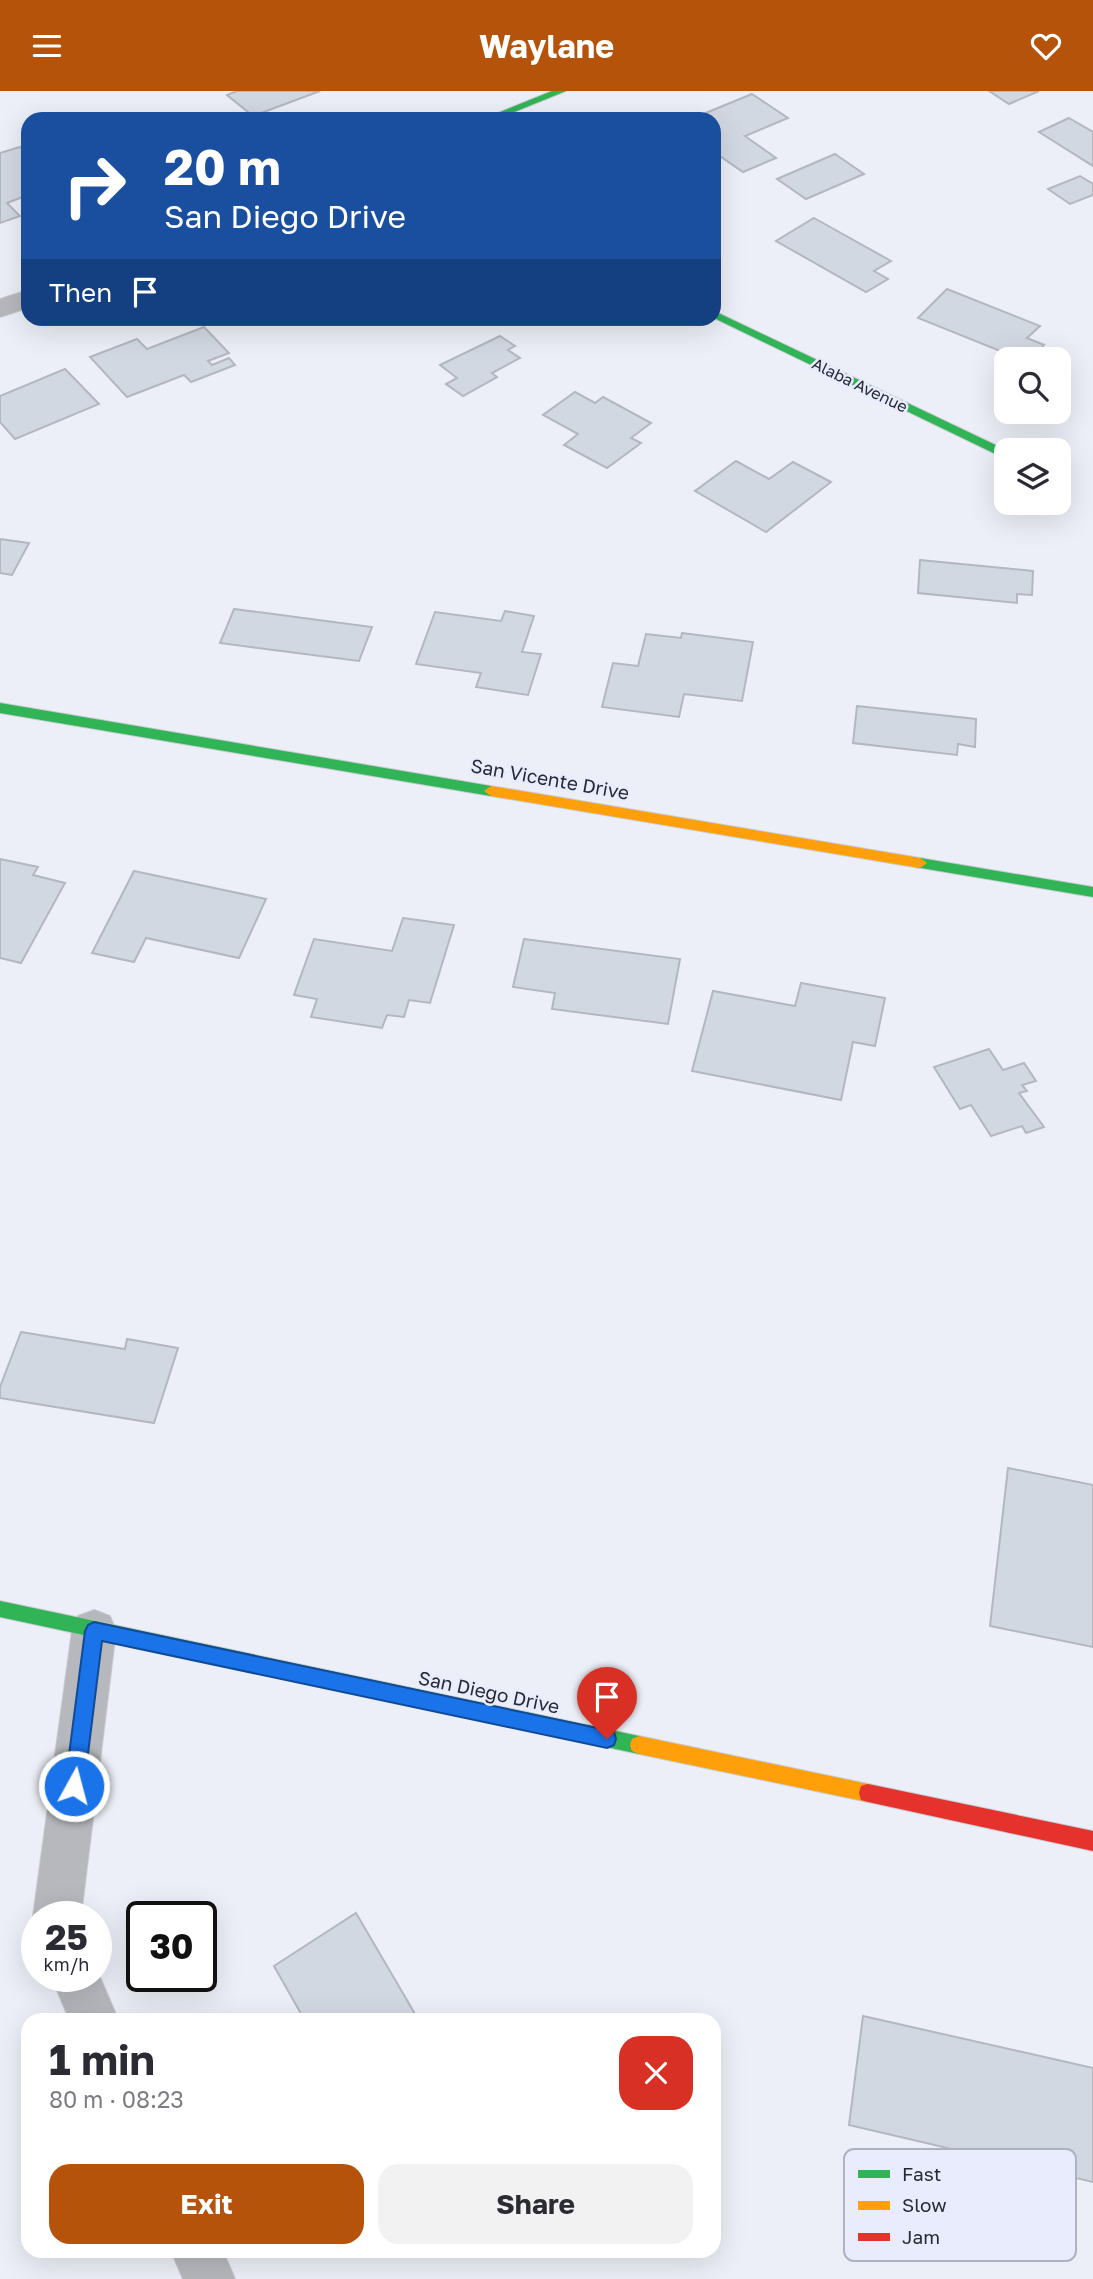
<!DOCTYPE html>
<meta charset="utf-8">
<style>
:root{--surface:#fff;--page:#f2f2f3;--text:#2b2b33;--muted:#7c7c81;--accent:#b45309}
body{margin:0;font-family:"Golos Text",sans-serif;background:var(--page);color:var(--text);height:100vh;display:flex;flex-direction:column;font-size:26px;white-space:nowrap}
*{box-sizing:border-box;margin:0}
p{font-size:23px;color:var(--muted)}
.icon{flex:none;width:38px;height:38px;fill:none;stroke:currentColor;stroke-width:2;stroke-linecap:round;stroke-linejoin:round}
.map{position:relative;flex:1;overflow:hidden}
.side{position:absolute;left:21px;top:1922px;width:700px;height:245px;display:flex;flex-direction:column;background:var(--surface);border-radius:21px;box-shadow:0 7px 28px #0002}
.side>*{flex:none}
.hud{position:absolute;left:21px;top:21px;width:700px;height:214px;border-radius:21px;box-shadow:0 7px 28px #0002;background:#1a4fa0;color:#fff;overflow:hidden}
.controls{position:absolute;left:994px;top:256px;display:grid;gap:14px}
.controls a{display:grid;place-items:center;width:77px;height:77px;border-radius:14px;background:var(--surface);box-shadow:0 7px 28px #0002;font-size:35px}
.speed{position:absolute;left:21px;top:1810px;display:flex;gap:14px;font-size:35px;font-weight:700;text-align:center}
.speed>*{display:grid;place-content:center;width:91px;height:91px;border-radius:50%;background:var(--surface);box-shadow:0 7px 28px #0002;line-height:1}
.speed small{font-size:18px;font-weight:400}
.speed .limit{border:4px solid #111;border-radius:10px;background:#fff;color:#111}
.pin{position:absolute;display:grid;place-items:center;width:60px;height:60px;color:#fff;margin:-72px -30px;border-radius:50% 50% 50% 0;rotate:-45deg;box-shadow:0 0 7px #0007}
.pin .icon{rotate:45deg}
.me{position:absolute;width:77px;margin:-38px;rotate:7deg;stroke-linejoin:round;filter:drop-shadow(0 0 5px #0008)}
.turn{display:flex;align-items:center;gap:24px;height:147px;padding:0 28px;font-size:32px}
.turn .icon{width:91px;height:91px;stroke-width:2.5}
.turn b{display:block;font-size:49px;line-height:60px}
.then{display:flex;align-items:center;height:66px;padding:0 28px;background:#0003;gap:14px;font-size:26px}
.round{display:grid;place-items:center;flex:none;width:74px;height:74px;border-radius:21px;background:var(--page)}
.head{display:flex;align-items:center;justify-content:space-between;height:119px;padding:0 28px}
h1{font-size:42px;font-weight:700;line-height:52px}
.cta{display:flex;gap:14px;margin-top:auto;padding:14px 28px}
.cta a{flex:1;height:80px;border-radius:21px;background:var(--accent);color:#fff;font-size:28px;font-weight:700;line-height:80px;text-align:center}
.cta a+a{background:var(--page);color:var(--text)}
header{display:flex;justify-content:space-between;align-items:center;height:91px;padding:0 28px;background:var(--accent);color:#fff;font-size:32px;font-weight:700}
.map>svg:first-child{display:block}
.building{fill:#d2d8e2;stroke:#b3b7bf;stroke-width:2}
.lines{fill:none;stroke-linecap:round;stroke-linejoin:round}
.street-casing{stroke:#c9ccd3;stroke-width:2}
.fast-casing{stroke:#c9ccd3;stroke-width:2}
.slow-casing{stroke:#c9ccd3;stroke-width:2}
.jam-casing{stroke:#c9ccd3;stroke-width:2}
.street{fill:#b7b8bd;fill-rule:evenodd}
.fast{fill:#30b455;fill-rule:evenodd}
.slow{fill:#ff9f0a;fill-rule:evenodd}
.jam{fill:#e5322d;fill-rule:evenodd}
.route{fill:#1a73e8;stroke:#114b97;stroke-width:2}
.labels{text-anchor:middle;stroke-width:5;stroke-linejoin:round;paint-order:stroke}
.far-street-label{font-size:16px;fill:#272a34;stroke:#e8ecfc}
.street-label{font-size:19px;fill:#272a34;stroke:#e8ecfc}
.key{fill:#e8ecfc;stroke:#aeb2c0;stroke-width:2}
.key-label{font-size:19px;fill:#272a34}
</style>
<header><svg class="icon" aria-label="menu" viewBox="0 0 24 24"><path d="M4 6h16M4 12h16M4 18h16"/></svg>Waylane<svg class="icon" aria-label="heart" viewBox="0 0 24 24"><path d="M12 20l-8-8c-3-5 5-10 8-4 3-6 11-1 8 4z"/></svg></header>
<div class="map">
<svg width="1093" height="2188" viewBox="0 0 1093 2188">
<rect width="100%" height="100%" fill="#eceff7"/>
<g class="building">
<path d="M237,0H320L253,25L227,4Z"/>
<path d="M989,0H1039L1009,13Z"/>
<path d="M752,3L788,27L745,45L776,67L743,81L714,61V28H691Z"/>
<path d="M1069,27L1093,41V75L1039,41Z"/>
<path d="M20,56L28,64V104L7,112L20,125L0,132V62Z"/>
<path d="M835,63L864,83L806,108L777,88Z"/>
<path d="M1080,85L1093,93V104L1070,113L1048,98Z"/>
<path d="M814,127L891,170L874,180L888,188L866,201L776,150Z"/>
<path d="M947,198L1040,235L1027,247L1044,254L1031,268H1020L918,227Z"/>
<path d="M204,236L229,262L208,270L212,274L229,267L235,274L191,291L184,284L127,306L90,266L137,248L147,258Z"/>
<path d="M500,245L515,255L508,259L520,267L492,282L497,286L463,305L446,293L457,287L440,274Z"/>
<path d="M65,278L99,313L15,348L0,331V305Z"/>
<path d="M575,301L595,312L603,306L651,332L631,347L641,352L607,377L564,354L578,343L543,324Z"/>
<path d="M736,370L769,388L793,371L831,391L766,441L695,400Z"/>
<path d="M0,448L29,452L12,484L0,482Z"/>
<path d="M920,469L1033,480L1032,504L1017,503V512L918,502Z"/>
<path d="M234,518L372,536L359,570L220,552Z"/>
<path d="M505,520L534,525L522,561L541,563L528,604L476,596L481,582L416,573L435,521L501,530Z"/>
<path d="M682,542L753,551L742,610L684,603L679,626L602,616L613,572L638,575L646,543L681,547Z"/>
<path d="M857,615L976,628L975,656L958,653L957,664L853,652Z"/>
<path d="M0,768L38,776L33,784L65,792L21,872L0,867Z"/>
<path d="M134,780L266,808L239,867L146,847L134,871L92,862Z"/>
<path d="M403,827L454,834L430,912L409,909L404,926L387,924L382,937L311,926L317,908L294,904L314,848L392,860Z"/>
<path d="M524,848L680,868L668,933L552,918L555,902L513,896Z"/>
<path d="M801,892L885,907L875,955L853,951L841,1009L692,980L713,900L795,915Z"/>
<path d="M989,958L1003,979L1024,972L1036,990L1022,994L1027,1000L1019,1002L1044,1036L1026,1042L1022,1035L991,1045L971,1014L960,1018L934,976Z"/>
<path d="M21,1241L125,1258L127,1248L178,1257L154,1332L0,1307V1296Z"/>
<path d="M1008,1377L1093,1394V1556L990,1535Z"/>
<path d="M356,1822L418,1928H304L274,1875Z"/>
<path d="M863,1925L1093,1977V2091L849,2034Z"/>
</g>
<g class="lines">
<defs>
<g id="street">
<path d="M28,199V217L0,226V208Z"/>
<path d="M94,1519L110,1525L116,1540L81,1825H37V1833L33,1825L72,1540L78,1525Z"/>
<path d="M96,1877L118,1928H69L51,1885H96Z"/>
<path d="M171,2160H223L235,2188H183Z"/>
</g>
<g id="fast">
<path d="M552,0H566L497,28H483Z"/>
<path d="M714,220L1006,359V368L714,227Z"/>
<path d="M0,612L491,695L498,700L491,705L0,622Z"/>
<path d="M920,767L1093,796V806L915,776L913,772Z"/>
<path d="M0,1510L639,1645L646,1648L648,1654L646,1660L639,1663L0,1526Z"/>
</g>
<g id="slow">
<path d="M491,695L920,767L927,772L920,777L491,705L484,700Z"/>
<path d="M639,1645L868,1693L875,1695L877,1702L875,1709L868,1711L639,1663L632,1660L630,1654L632,1648Z"/>
</g>
<path id="jam" d="M868,1693L1093,1740V1760L868,1711L861,1709L859,1702L861,1695Z"/>
</defs>
<use href="#street" class="street-casing"/>
<use href="#fast" class="fast-casing"/>
<use href="#slow" class="slow-casing"/>
<use href="#jam" class="jam-casing"/>
<use href="#street" class="street"/>
<use href="#fast" class="fast"/>
<use href="#slow" class="slow"/>
<use href="#jam" class="jam"/>
</g>
<path class="route" d="M94,1531L607,1639L614,1641L616,1648L614,1654L607,1657L102,1550L84,1695L81,1702L74,1705L67,1702L65,1695L85,1540L88,1534Z"/>
<g class="labels">
<g class="far-street-label">
<text transform="translate(860 294) rotate(26)" y="6">Alaba Avenue</text>
</g>
<g class="street-label">
<text transform="translate(550 688) rotate(10)" y="7">San Vicente Drive</text>
<text transform="translate(489 1601) rotate(12)" y="7">San Diego Drive</text>
</g>
</g>
<rect x="844" y="2058" width="232" height="112" rx="10" class="key"/>
<rect x="858" y="2079" width="32" height="8" fill="#30b455"/>
<rect x="858" y="2110" width="32" height="9" fill="#ff9f0a"/>
<rect x="858" y="2142" width="32" height="8" fill="#e5322d"/>
<g class="key-label">
<text x="902" y="2090">Fast</text>
<text x="902" y="2121">Slow</text>
<text x="902" y="2153">Jam</text>
</g>
</svg>
<div class="controls">
<a><svg class="icon" aria-label="search" viewBox="0 0 24 24"><circle cx="10" cy="10" r="6"/><path d="M15 15l6 6"/></svg></a>
<a><svg class="icon" aria-label="layers" viewBox="0 0 24 24"><path d="M12 4l9 5-9 5-9-5zM3 14l9 5 9-5"/></svg></a>
</div>
<div class="speed"><div>25<small>km/h</small></div><div class="limit">30</div></div>
<div class="pin" style="left:607px;top:1648px;background:#d93025"><svg class="icon" aria-label="arrive" viewBox="0 0 24 24"><path d="M6 21V4h12l-3 4 3 4H6"/></svg></div>
<svg class="me" style="left:74px;top:1695px" viewBox="-20 -20 40 40"><circle r="17" fill="#1a73e8" stroke="#fff" stroke-width="3"/><path d="M0-11L8 9 0 5-8 9z" fill="#fff"/></svg>
<div class="hud">
<div class="turn"><svg class="icon" aria-label="right" viewBox="0 0 24 24"><path d="M7 20v-9h11M14 6l5 5-5 5"/></svg><div><b>20 m</b>San Diego Drive</div></div>
<div class="then">Then<svg class="icon" aria-label="arrive" viewBox="0 0 24 24"><path d="M6 21V4h12l-3 4 3 4H6"/></svg></div>
</div>
<section class="side">
<div class="head"><div><h1>1 min</h1><p>80 m · 08:23</p></div><a class="round" style="background:#d93025;color:#fff"><svg class="icon" aria-label="close" viewBox="0 0 24 24"><path d="M6 6l12 12M18 6L6 18"/></svg></a></div>
<div class="cta"><a>Exit</a><a>Share</a></div>
</section>
</div>
